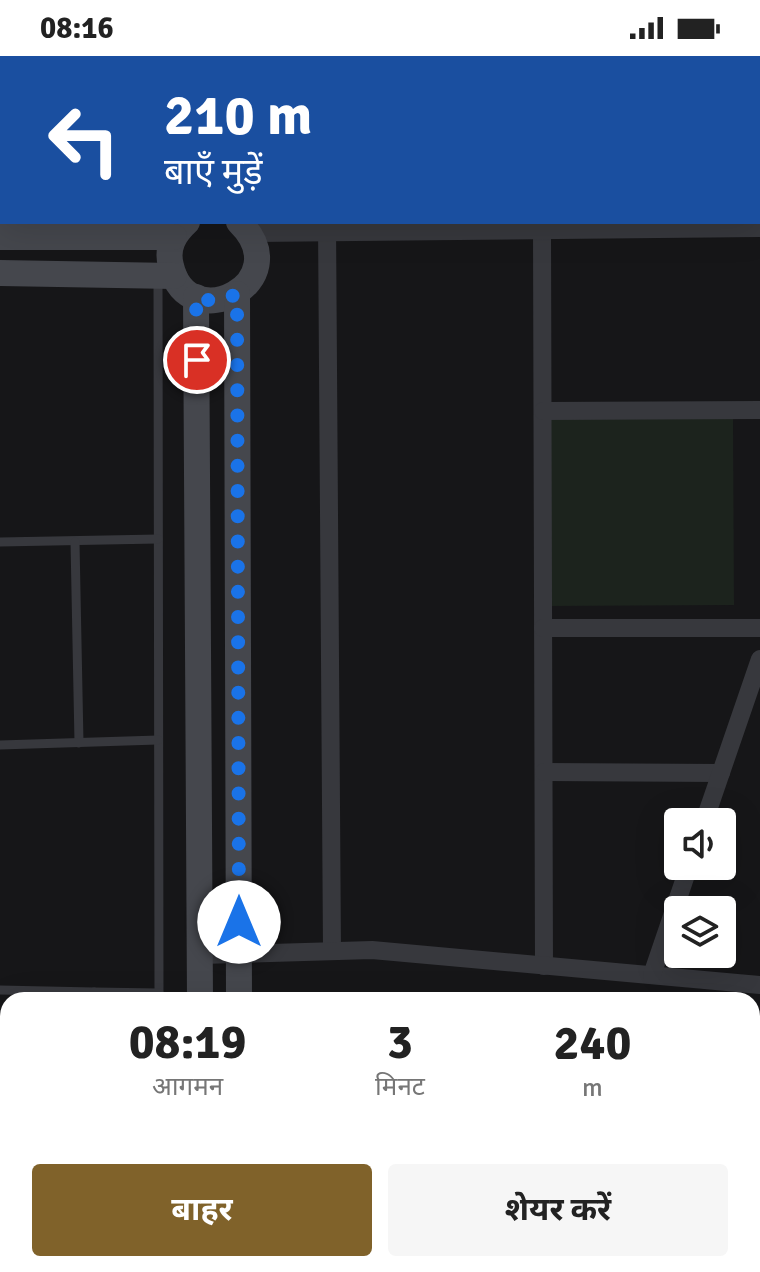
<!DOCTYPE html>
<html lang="hi">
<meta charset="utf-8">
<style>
:root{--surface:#fff;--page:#f6f6f6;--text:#222;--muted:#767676;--accent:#80622a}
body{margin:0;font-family:Signika,"Noto Sans Devanagari",sans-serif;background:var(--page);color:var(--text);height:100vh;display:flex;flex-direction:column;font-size:30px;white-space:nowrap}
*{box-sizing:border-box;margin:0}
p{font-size:26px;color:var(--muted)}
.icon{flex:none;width:44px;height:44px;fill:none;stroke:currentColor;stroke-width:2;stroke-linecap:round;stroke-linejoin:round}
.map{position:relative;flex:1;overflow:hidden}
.drawer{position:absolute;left:0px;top:936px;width:760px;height:280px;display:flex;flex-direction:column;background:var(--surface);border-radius:24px 24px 0 0;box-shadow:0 8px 32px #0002}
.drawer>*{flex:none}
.guide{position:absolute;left:0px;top:0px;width:760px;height:168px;box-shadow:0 8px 32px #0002;background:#1a4fa0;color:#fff;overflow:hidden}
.fabs{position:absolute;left:664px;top:752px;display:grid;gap:16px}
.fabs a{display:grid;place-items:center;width:72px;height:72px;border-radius:8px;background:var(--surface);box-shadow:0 8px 32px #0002;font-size:40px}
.pin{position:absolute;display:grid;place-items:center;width:68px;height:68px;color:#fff;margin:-34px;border:4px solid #fff;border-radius:50%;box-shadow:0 2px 8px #0007}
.me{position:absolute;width:88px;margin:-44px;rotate:0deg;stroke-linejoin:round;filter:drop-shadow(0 0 6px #0008)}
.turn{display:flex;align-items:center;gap:28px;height:168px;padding:0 32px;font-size:36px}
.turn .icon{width:104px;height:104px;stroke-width:2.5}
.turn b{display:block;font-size:56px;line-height:68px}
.eta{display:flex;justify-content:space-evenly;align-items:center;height:136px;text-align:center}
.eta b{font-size:48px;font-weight:700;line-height:56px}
.cta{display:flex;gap:16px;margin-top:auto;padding:16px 32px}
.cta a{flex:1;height:92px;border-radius:8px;background:var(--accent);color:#fff;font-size:32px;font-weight:700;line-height:92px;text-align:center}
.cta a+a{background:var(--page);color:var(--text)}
.status{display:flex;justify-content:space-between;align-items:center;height:56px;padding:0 40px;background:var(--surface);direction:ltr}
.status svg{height:22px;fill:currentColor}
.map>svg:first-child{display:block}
.green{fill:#1c231d}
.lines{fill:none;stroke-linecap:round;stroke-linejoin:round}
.lane{stroke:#37383d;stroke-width:9}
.street{stroke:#37383d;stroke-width:18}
.secondary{stroke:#45474d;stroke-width:26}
.route{stroke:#1a73e8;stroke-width:14;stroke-dasharray:0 25.2}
</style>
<div class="status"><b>08:16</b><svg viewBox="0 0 49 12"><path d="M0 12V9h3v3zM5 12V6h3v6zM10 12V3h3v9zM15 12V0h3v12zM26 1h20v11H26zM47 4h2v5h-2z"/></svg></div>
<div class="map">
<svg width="760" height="1216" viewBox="0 0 760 1216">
<rect width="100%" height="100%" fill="#161618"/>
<path class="green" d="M733,360L734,549L551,550V361Z"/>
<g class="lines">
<g class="lane">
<path d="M158,223L159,944"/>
<path d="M0,486L158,483"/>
<path d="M75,486L79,687"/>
<path d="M0,689L158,684"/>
<path d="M0,934L94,936"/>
<path d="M94,944V936L159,937"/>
<path d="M98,1208V1216"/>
<path d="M159,1208V1216"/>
</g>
<g class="street">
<path d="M327,0V2"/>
<path d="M327,166L332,895"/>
<path d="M542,174L544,910"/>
<path d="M251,177L760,172"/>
<path d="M543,355L760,354"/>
<path d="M543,572H760"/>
<path d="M544,716L721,717"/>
<path d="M704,766L760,603"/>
<path d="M200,899L372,894L760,929"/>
<path d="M652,919L689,810"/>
<path d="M265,1208L266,1216"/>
<path d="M337,1208V1216"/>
<path d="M462,1208L463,1216"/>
<path d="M597,1216L602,1208"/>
</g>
<g class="secondary">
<path d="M194,0V2"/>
<path d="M228,0V2"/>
<path d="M187,166C174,178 166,192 171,210C188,283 300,226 239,166"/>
<path d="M0,181H174"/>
<path d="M0,217L174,220"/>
<path d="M237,238L239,944"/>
<path d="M196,241L200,944"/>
<path d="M202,1208V1216"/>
<path d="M241,1208V1216"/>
<path d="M751,1216L760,1209"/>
</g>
</g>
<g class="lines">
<path class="route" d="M197,304L196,241C211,247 223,244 237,238L239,866"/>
</g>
</svg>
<div class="fabs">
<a><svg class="icon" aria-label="sound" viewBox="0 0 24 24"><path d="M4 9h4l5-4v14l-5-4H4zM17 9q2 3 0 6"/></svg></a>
<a><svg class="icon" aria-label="layers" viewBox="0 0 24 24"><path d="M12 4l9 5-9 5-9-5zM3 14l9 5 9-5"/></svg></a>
</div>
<div class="pin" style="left:197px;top:304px;background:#d93025"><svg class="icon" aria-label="arrive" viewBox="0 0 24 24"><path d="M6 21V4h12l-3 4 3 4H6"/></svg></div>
<svg class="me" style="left:239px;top:866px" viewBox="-20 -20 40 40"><circle r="19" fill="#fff"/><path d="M0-13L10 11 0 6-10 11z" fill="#1a73e8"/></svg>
<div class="guide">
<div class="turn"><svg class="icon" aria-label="left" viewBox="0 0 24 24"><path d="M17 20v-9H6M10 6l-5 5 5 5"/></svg><div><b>210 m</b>बाएँ मुड़ें</div></div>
</div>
<section class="drawer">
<div class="eta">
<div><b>08:19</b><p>आगमन</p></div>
<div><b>3</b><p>मिनट</p></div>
<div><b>240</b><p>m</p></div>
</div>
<div class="cta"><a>बाहर</a><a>शेयर करें</a></div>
</section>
</div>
